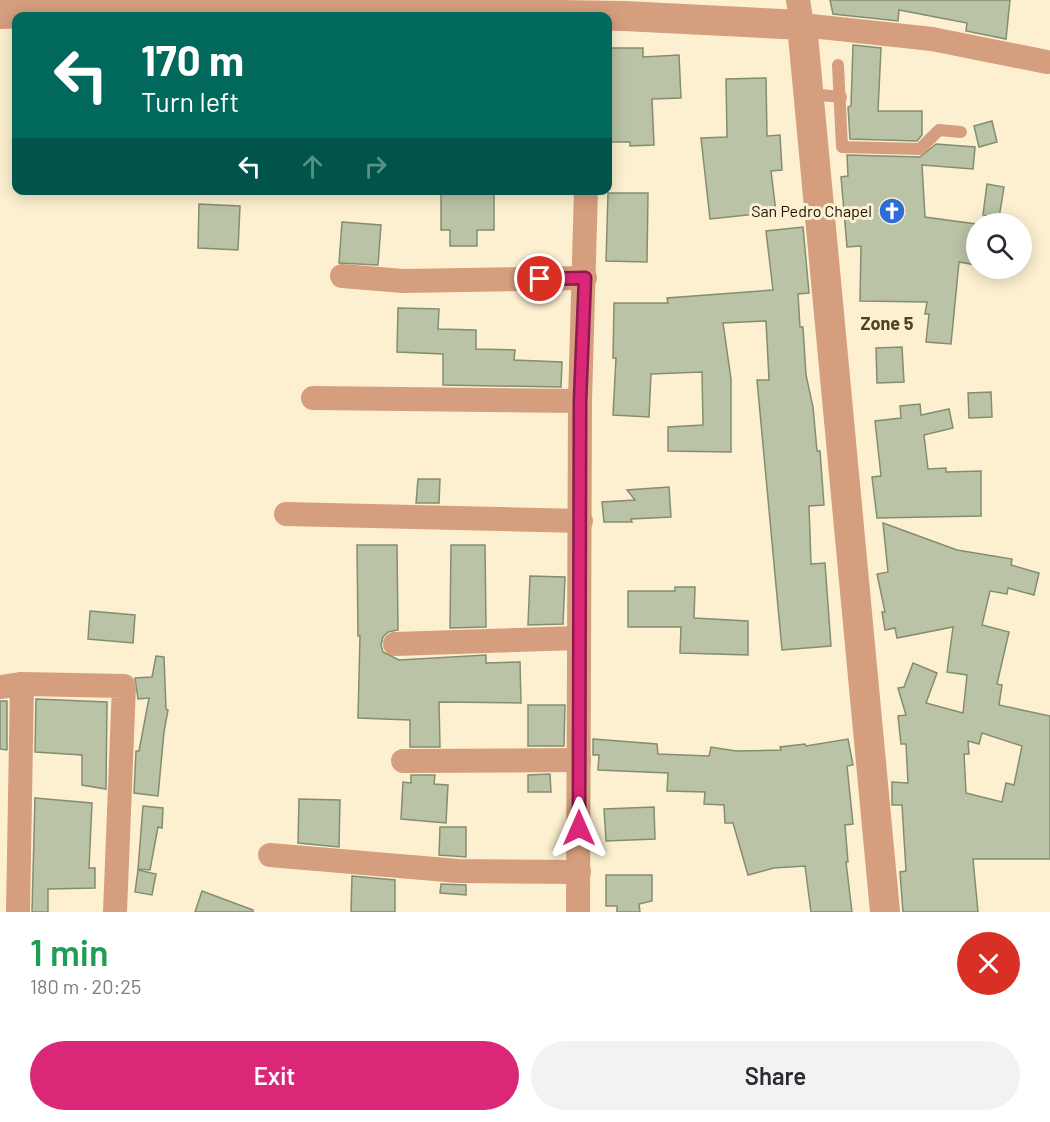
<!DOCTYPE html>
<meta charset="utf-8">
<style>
:root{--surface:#fff;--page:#f2f2f3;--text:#2b2b33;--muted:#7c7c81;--accent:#db2777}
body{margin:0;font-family:Barlow,sans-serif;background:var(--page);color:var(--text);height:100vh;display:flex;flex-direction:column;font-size:22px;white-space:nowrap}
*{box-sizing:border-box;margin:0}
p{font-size:20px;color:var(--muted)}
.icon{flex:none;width:33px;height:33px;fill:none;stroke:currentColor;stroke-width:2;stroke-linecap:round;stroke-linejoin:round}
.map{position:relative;height:912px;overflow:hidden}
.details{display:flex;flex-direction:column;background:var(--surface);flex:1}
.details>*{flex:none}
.banner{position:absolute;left:12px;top:12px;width:600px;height:183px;border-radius:12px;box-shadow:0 3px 15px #0003;background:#00695c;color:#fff;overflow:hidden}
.controls{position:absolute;left:966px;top:213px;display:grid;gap:12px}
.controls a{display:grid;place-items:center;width:66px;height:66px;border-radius:50%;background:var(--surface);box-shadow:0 3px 15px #0003;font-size:30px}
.pin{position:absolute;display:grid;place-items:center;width:51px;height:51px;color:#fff;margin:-26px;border:3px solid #fff;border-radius:50%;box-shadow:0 2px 6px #0007}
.me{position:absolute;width:66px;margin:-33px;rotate:0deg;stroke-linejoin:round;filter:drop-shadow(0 0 4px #0008)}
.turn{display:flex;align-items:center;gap:21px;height:126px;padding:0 30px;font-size:27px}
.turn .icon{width:78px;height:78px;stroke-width:2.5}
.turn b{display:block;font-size:42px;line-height:51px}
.lanes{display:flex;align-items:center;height:57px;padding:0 30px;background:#0003;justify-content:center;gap:30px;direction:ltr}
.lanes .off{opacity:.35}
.round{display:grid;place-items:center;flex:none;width:63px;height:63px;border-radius:32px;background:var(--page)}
.summary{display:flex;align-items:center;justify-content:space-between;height:102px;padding:0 30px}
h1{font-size:36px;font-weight:600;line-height:45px;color:#1e9e55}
.button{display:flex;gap:12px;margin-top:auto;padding:12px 30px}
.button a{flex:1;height:69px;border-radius:36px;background:var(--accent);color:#fff;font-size:24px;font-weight:600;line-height:69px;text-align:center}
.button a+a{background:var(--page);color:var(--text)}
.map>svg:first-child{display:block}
.building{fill:#bac3a5;stroke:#848d70;stroke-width:1.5;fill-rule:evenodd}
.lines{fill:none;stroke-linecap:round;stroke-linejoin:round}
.service{stroke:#d59e7e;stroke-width:12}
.minor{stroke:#d59e7e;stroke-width:24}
.tertiary{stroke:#d59e7e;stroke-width:30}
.route-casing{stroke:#8e194d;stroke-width:15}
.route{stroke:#db2777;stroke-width:10}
.labels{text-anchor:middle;stroke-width:6;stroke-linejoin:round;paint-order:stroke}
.poi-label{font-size:16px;fill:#181308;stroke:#fdf0d1;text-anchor:end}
.neighbourhood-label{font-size:18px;font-weight:bold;fill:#4d4228;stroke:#fdf0d1}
</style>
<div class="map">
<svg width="1050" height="912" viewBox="0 0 1050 912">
<rect width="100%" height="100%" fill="#fdf0d1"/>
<g class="building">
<path d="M830,0H1010L1006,39L966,31L967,23L899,10L898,21L833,14Z"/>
<path d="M853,45L881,48L878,111H922V135L917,141L850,139L848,107L851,106Z"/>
<path d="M609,48H643V57L679,55L681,98L652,99L654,145L630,146V142H609Z"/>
<path d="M766,78L767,136L780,135L782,170L771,171L776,212L710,219L701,138L727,137L726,79Z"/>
<path d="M992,121L997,142L979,147L974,126Z"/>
<path d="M936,144L975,147L973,169L922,165L925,217L976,224V265L959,262L951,344L926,342L929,314H925L927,302L860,301L861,246L847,247L841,177L848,176L847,155L920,157Z"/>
<path d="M987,184L1004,187L999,218L983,215Z"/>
<path d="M441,191H494V230H477V246H450V230H441Z"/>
<path d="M608,193H648L647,262L606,261Z"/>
<path d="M199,204L240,206L238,250L198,248Z"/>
<path d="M342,222L381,225L378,265L339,263Z"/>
<path d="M803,227L809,293L798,294L800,327H803L806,375L813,407L817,451H820L824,505L809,506L811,564L825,563L831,646L782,650L757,380H769L766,321L723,323L731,379V452L668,451V427L703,425L702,372L651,374L649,417L613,415L616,358H613L614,303H668L667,298L773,290L766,231Z"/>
<path d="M398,308L439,309L438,329L476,330V349L515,350L514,360L562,362L561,387L443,385V354L397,352Z"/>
<path d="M902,347L904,382L877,383L876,348Z"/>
<path d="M991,392L992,417L969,418L968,393Z"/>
<path d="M920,404L921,415L949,409L953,428L924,435L928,469L946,468V472L981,471V516L877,518L872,477L881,476L875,421L901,418L900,406Z"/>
<path d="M418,479H440L439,503H416Z"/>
<path d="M669,487L671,517L631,519L632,522H604L602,502L635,500L627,490Z"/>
<path d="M883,523L957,550L1012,559L1011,565L1039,573L1034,595L1008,588L1007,594L990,591L982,625L1009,632L997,684L1002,685L999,705L1050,716V859H973L978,912H903L900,872L906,871L902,805H892V782L908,783L906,744H901L898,716L906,715L898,688L904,687L913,663L937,673L926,703L963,713L967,675L947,672L953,627L897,638L895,628L885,630L882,612H885L877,574L888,572ZM982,733L1022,746L1014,785L1006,783L1002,802L966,793L964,754H969L968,741L979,744Z"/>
<path d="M357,545H397L398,630L388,632L383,637L381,645L383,652L399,660L486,655V663L520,662L521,703L439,702L440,747H410V720L358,718L360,636H358Z"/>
<path d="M451,545H485L486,627L450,628Z"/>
<path d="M530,576L565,577L563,624L528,625Z"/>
<path d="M675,587H695L694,618L748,621V655L680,653L681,627H628V591H675Z"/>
<path d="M90,611L135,615L133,643L88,639Z"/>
<path d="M156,656L164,657L166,709L168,710L164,732L158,796L134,793L136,751H139L149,698L138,699L135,678L152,677Z"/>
<path d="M36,699L107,702L106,789L82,785V755L35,752Z"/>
<path d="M0,701H7V750L0,749Z"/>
<path d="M528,705H565L564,746H528Z"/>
<path d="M593,739L657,744L658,754L709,756L711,747L736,751L781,750L780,747L805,744L806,746L848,739L853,765L847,766L853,824L845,825L848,862H846L852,912H811L805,866L774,868L748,875L733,823H725L724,805L704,804L705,792L667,791L668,773L598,770L599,755H593Z"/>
<path d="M550,774L551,792H528V775Z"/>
<path d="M411,775H435L434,784L448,785L446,823L401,819L403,782L411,783Z"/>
<path d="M35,798L92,803L89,868H95V888L48,889V912H32Z"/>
<path d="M299,799L340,800L339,847L298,843Z"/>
<path d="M143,806L163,808L162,828L158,827L150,870L138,869Z"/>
<path d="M654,807L655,839L606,841L604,809Z"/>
<path d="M440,827H466V857L439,855Z"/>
<path d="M138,870L156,874L152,895L135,892Z"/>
<path d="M606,875H652V901L639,904L640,912H617V906H606Z"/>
<path d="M352,876L395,880V912H351Z"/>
<path d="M441,884L466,885V895L440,893Z"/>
<path d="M202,891L253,910V912H195Z"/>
</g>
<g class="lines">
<g class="service">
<path d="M838,65L842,147L920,149L939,130L961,132"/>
<path d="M810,94L841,97"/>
</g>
<g class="minor">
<path d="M798,0L802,25L932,39L1047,62"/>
<path d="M342,276L403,281L585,278"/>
<path d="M313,398L580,401"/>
<path d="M286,514L581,521"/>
<path d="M395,644L579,638"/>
<path d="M0,687L22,684L124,686L115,912"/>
<path d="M403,761L579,760"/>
<path d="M270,855L458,871L579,872"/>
<path d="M18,912L22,684"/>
<path d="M578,912L580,401L586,190"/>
</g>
<path class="tertiary" d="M0,14L170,9L624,16L802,25L885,912"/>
</g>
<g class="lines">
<defs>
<path id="route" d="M540,279L585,278L580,401L579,828"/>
</defs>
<use href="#route" class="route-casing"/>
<use href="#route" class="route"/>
</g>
<defs>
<symbol id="church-disc" viewBox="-11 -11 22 22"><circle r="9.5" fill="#2d6cd9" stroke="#fdf0d1"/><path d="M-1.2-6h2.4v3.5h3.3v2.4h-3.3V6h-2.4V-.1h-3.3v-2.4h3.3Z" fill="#fff"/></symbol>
</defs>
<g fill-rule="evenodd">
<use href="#church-disc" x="877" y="196" width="30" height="30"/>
</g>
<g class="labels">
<g class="poi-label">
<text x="872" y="217">San Pedro Chapel</text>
</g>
<g class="neighbourhood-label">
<text x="887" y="330">Zone 5</text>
</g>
</g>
</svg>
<div class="controls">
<a><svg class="icon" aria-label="search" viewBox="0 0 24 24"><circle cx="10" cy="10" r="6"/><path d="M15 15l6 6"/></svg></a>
</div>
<div class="pin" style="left:540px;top:279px;background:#d93025"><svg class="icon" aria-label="arrive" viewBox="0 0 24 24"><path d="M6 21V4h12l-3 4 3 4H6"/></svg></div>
<svg class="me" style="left:579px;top:828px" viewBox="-20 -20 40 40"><path d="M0-17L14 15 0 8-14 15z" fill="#db2777" stroke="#fff" stroke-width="4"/></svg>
<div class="banner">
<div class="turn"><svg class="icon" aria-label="left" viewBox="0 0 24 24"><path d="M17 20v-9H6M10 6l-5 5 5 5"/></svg><div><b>170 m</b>Turn left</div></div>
<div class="lanes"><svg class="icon" aria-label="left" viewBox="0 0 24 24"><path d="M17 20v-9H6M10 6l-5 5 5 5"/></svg><svg class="icon off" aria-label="ahead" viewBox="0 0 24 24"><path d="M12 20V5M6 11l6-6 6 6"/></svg><svg class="icon off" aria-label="right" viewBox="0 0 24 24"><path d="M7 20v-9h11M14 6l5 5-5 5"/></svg></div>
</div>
</div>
<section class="details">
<div class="summary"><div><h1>1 min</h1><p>180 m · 20:25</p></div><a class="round" style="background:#d93025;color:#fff"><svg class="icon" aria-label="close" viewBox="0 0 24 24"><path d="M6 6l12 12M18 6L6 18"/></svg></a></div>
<div class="button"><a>Exit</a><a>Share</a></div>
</section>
